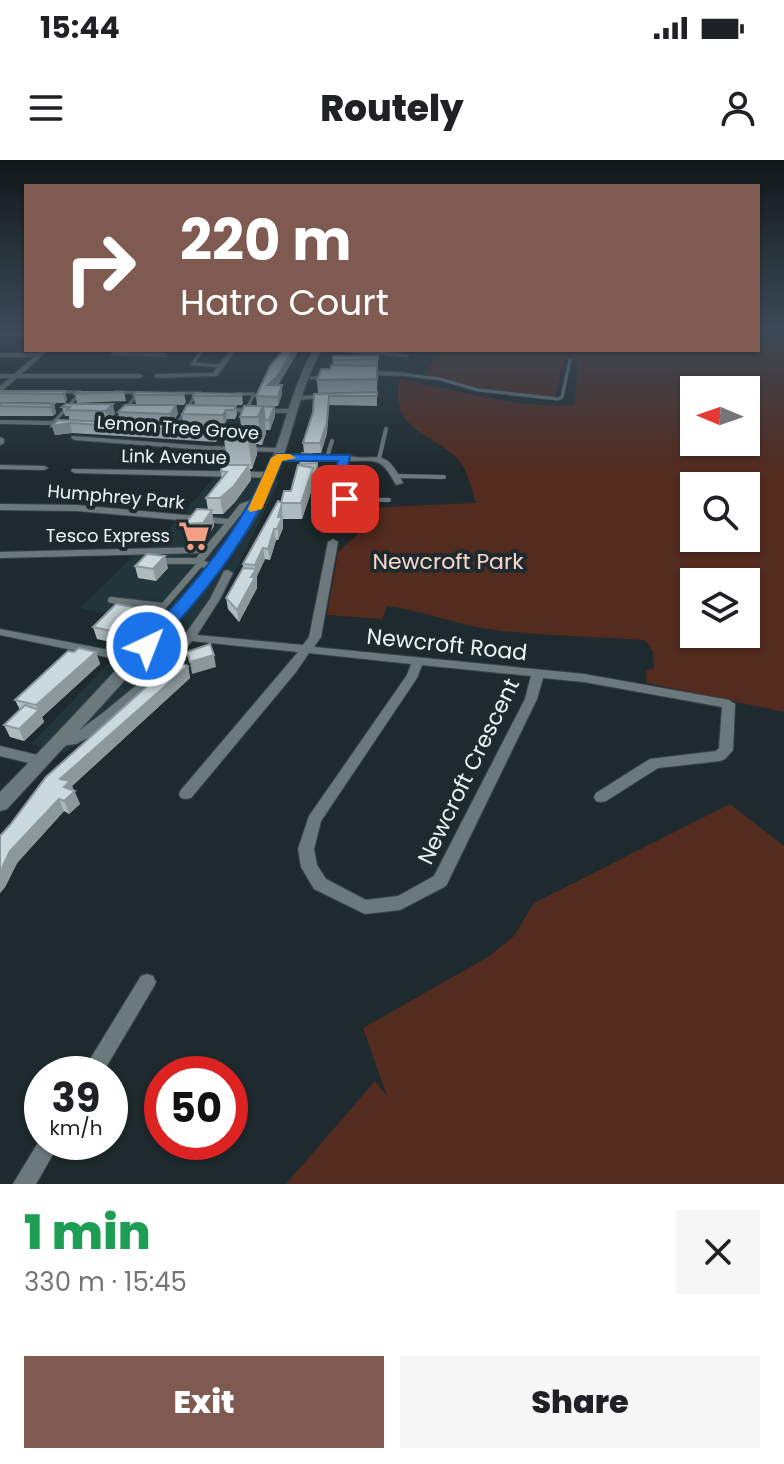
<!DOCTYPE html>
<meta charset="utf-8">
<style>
:root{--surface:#fff;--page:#f6f6f6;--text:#202124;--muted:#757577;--accent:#7f5a50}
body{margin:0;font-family:Poppins,sans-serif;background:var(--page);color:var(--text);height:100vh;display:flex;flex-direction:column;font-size:30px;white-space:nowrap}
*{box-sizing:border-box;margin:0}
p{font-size:26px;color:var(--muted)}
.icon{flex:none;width:44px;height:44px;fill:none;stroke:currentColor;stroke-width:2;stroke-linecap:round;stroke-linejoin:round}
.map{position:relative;height:1024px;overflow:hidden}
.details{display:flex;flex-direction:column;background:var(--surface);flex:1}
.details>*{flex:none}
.hud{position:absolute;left:24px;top:24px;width:736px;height:168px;border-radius:0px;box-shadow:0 2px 6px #0004;background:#7f5a50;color:#fff;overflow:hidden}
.needle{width:52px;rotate:272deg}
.controls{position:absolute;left:680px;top:216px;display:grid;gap:16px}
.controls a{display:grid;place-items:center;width:80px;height:80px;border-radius:0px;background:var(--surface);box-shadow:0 2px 6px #0004;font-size:40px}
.speed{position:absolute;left:24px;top:896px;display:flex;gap:16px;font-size:40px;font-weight:700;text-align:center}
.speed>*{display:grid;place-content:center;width:104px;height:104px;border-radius:50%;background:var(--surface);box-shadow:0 2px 6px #0004;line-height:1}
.speed small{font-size:20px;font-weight:400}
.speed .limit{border:12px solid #d22;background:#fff;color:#111}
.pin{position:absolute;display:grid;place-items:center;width:68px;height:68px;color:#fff;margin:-34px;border-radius:16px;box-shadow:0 4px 12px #0006}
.me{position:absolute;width:88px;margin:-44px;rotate:43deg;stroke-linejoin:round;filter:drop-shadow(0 0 6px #0008)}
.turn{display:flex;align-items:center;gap:28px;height:168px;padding:0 24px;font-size:36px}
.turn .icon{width:104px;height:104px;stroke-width:2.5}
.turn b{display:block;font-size:56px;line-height:68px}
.round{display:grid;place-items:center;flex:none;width:84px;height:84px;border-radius:0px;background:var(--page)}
.summary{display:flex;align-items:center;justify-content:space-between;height:136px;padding:0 24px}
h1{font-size:48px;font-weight:800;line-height:60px;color:#1e9e55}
.action{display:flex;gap:16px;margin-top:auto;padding:16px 24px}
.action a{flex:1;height:92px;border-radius:0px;background:var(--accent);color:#fff;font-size:32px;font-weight:800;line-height:92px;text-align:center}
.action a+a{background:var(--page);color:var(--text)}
.status{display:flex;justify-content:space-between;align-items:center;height:56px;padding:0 40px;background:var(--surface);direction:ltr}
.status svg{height:22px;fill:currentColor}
header{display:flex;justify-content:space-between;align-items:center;height:104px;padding:0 24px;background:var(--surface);font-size:36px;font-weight:800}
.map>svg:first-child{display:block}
.built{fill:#21353a}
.green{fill:#532b1f;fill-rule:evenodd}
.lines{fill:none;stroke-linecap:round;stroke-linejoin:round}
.lane-far2-casing{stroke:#3a4548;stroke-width:4}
.lane-far1-casing{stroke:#3a4548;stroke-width:5}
.lane-casing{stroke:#3a4548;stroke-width:8}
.street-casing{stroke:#3a4548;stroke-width:2}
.secondary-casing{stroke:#3a4548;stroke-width:2}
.lane-far2{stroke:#6b797d;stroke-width:3}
.lane-far1{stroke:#6b797d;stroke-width:4}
.lane{stroke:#6b797d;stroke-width:6}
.street{fill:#6b797d;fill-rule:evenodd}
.secondary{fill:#6b797d;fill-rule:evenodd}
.wall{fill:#aebbbe}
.shaded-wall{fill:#8d989b}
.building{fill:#cad9dd;stroke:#8d989b;stroke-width:2}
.route{fill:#1a73e8;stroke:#114b97;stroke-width:2}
.slow{fill:#f59e0b}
.labels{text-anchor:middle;stroke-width:8;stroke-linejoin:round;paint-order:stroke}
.far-street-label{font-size:18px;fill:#edf5f7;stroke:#1e2a2d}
.far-poi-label{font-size:18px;fill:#edf5f7;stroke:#1e2a2d;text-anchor:end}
.park-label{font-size:22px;fill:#f8d7cd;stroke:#1e2a2d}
.street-label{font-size:22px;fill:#edf5f7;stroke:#1e2a2d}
</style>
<div class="status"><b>15:44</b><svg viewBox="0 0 49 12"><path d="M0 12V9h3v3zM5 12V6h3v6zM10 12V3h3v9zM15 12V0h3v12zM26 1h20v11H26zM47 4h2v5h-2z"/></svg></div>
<header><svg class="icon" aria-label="menu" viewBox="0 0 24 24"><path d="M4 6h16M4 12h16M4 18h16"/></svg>Routely<svg class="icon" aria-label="person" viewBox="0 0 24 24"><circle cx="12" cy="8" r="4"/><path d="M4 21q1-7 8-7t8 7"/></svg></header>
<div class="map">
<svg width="784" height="1024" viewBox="0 0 784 1024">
<rect width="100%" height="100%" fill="#1e2a2d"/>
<path class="built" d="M214,318L280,320L219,444L180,499L128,547L64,593L31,584L148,462L80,448L133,396L146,395Z"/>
<g class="green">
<path d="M758,168H784V552L647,523L646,511L654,508L653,492L645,480C598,477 549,476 502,471C462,467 426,451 387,446L382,459L327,455L338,392L358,374L361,348L476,343C472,330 467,308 457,298C430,272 388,269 400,219C447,228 530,252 575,244L578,201L564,200L555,237L480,228L423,215L439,190H758ZM694,230H746V282H694ZM694,326H746V378H694ZM694,422H746V474H694Z"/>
<path d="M730,644L784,686V1024H286L375,921L387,936L363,868L488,797L514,776L534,743Z"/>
</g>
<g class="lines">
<defs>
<g id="lane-far2">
<path d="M203,190L192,204L222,206"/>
<path d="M400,214L440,219L478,230L558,239L562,237L570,200"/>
<path d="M311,218L324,217"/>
<path d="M57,232H81"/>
<path d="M116,232L141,233"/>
<path d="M176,233H201"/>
<path d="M236,234H254L246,251"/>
<path d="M0,262L48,263"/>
<path d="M53,263L81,232"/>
<path d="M113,263L137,235"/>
<path d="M178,263L196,234"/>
</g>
<g id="lane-far1">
<path d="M55,261L52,264H62"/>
<path d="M0,262L53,263"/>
<path d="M110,266L114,261"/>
<path d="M175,268L179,261"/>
<path d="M213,269L238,270"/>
<path d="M327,297L332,281"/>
<path d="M379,299L386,269"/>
<path d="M397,316L444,317"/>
<path d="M307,318L343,319"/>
<path d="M329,339L389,340"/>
<path d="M325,351L330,331"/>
</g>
<g id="lane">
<path d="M158,401H199"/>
<path d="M111,440L163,446"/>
<path d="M162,448L200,404"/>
</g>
<g id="street">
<rect x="0" y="172" width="26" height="4"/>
<path d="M41,190H48L22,214H140L143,216L140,218H17L3,230L0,231V226L10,218H0V214H14L34,197H0V193H38Z"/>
<path d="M230,190H236L217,216L157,218L154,216L157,214L213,213Z"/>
<path d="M341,190H367L410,195L407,197L344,192Z"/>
<path d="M113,192L165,193L168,195L165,197L111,195Z"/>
<path d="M363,211L400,212L403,214L400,216L361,214V212Z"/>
<path d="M330,235V237L328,238L295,240L292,238L295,236Z"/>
<path d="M219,248L290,249L294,251L290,253L222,252H219Z"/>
<path d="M72,276L206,286L279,288L283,290L279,292L206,290L75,280L71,278Z"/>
<path d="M0,277L4,279V283L0,285Z"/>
<path d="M345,295C377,304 383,283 403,323L396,325C381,297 378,301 348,301L344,312L351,329L349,339L345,342L341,339L343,329L336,312L340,301L277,300L273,298L277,296H342Z"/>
<path d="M0,305L44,306L48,308L44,310L0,309Z"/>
<path d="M72,309L272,312L276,315L272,318L75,313L71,311Z"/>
<path d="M260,337L263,338V342L246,348L204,401L219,405V409L198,407L194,401L200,393L0,398V392L205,387L224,364L77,351L0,350V344L77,345L228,359L240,344Z"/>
<path d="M333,379L338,382L321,477L314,487L584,514L729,540L735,544L733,590L725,599L720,601L658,608L606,641L601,642L596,641L594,637L596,633L650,599L716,591L719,588L722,547L584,522L543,518L537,539L446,726L400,750L365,754L314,729L301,707L298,689L309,656L407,515L411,504L309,493L296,512L191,638L186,639L181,638L179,634L181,630L298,492L192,481L153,524L91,576L76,584L60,586L55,584L53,581L55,578L73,575L104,552L145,518L181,480L154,476L152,474L154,472L186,473L210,439L224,411L228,410L233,413L220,439L197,475L303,485L309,477L328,382ZM422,505L531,516L525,539L434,716L398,736L366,740L326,719L317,705L314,689L321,661L417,518Z"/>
<path d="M0,469L135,495L141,499L135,503L0,475Z"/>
<path d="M0,586L46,597L48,601L46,605L41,606L0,596Z"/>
<path d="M147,814L153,816L156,822L153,828L102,914H81L141,816Z"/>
<path d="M42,976V982H60L36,1024H13Z"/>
</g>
<path id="secondary" d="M313,190H321C295,239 290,295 264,343C234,398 191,445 150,492C103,545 55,597 7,649L0,651V632C47,584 93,535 138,486C179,441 222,396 252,343C280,295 286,238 313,190Z"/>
</defs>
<use href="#lane-far2" class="lane-far2-casing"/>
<use href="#lane-far1" class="lane-far1-casing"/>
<use href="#lane" class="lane-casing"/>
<use href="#street" class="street-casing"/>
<use href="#secondary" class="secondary-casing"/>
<use href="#lane-far2" class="lane-far2"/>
<use href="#lane-far1" class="lane-far1"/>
<use href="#lane" class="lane"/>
<use href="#street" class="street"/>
<use href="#secondary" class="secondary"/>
</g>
<g class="wall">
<path d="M283,190H299L278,225H282V234L278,246H257L256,236Z"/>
<path d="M378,196L377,232L318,233L317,220L330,209L333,205V200Z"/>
<path d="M0,231H65L67,240L65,243L0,242Z"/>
<path d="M124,232L126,241L77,243L75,234Z"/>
<path d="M377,232V246L329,245L327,273L321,293H304L303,283L313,252L314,234Z"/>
<path d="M184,233L186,242L184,245L136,244L134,235Z"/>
<path d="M242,234L243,243L242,245H195L193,236Z"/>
<path d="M0,243L54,244L56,253L53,256H0Z"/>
<path d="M66,244L115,254L108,261L69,260V256H65L62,247Z"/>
<path d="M176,245L178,254L172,263L121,261L118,252Z"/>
<path d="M236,246L237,255L235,259H227L224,265L183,263L182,254Z"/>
<path d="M274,247L275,256L270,270H266V273L262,285L256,284L257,294L252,309H250L251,320L235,342L223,354H212L214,366L206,379L188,381L208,350L206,338L222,318L221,311L228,305L224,280L239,274L241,266L240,257Z"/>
<path d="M58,260L218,265L219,274L216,282L72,273L55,275L52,266Z"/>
<path d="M302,293L318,295V305L316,313L313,314L314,323L302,359H283V355V368L278,380H276L270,400L265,399L257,416V428L239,462L228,449L226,438L243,408V404L282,342L291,331L300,305Z"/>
<path d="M135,406L168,408L156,421L138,418Z"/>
<path d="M143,460L119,484L97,479L93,467Z"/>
<path d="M74,492H96L100,504L42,557L44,562L24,581L10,577L4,565L20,550L15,540Z"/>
<path d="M188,506L190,518L72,626L80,644L69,654L64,651L17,703L5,727L0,733V676L10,665Z"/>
</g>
<g class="shaded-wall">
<path d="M293,190H299L280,222L269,234L268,225Z"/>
<path d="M282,225V234L278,246V237Z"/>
<path d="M65,231L67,240L65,243L63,234Z"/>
<path d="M329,236L327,273L321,293L320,283Z"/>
<path d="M54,244L56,253L53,256L50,247Z"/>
<path d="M113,244L115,254L108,261L106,251Z"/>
<path d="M176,245L178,254L172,263L170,254Z"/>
<path d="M263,246L266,273L262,285L258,257Z"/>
<path d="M274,247L275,256L270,270L269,260Z"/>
<path d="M226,250L227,259L224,265L223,255Z"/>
<path d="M70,263L72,273L55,275L52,266Z"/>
<path d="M218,265L219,274L216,282L214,272Z"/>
<path d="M254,266L257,294L252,309L248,280Z"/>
<path d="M318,295V305L316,313V303Z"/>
<path d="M249,305L251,320L235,342L223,354L220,338Z"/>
<path d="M313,308L314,323L302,359L301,343Z"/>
<path d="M282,345L283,368L278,380V357Z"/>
<path d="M212,350L214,366L206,379L188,381L185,364Z"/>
<path d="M274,369L276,380L270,400L268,389Z"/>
<path d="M263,388L265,399L257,416V428L239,462L237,450L255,409V405Z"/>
<path d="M165,396L168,408L156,421L153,409Z"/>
<path d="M140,448L143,460L119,484L115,472Z"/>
<path d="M96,492L100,504L42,557L44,562L24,581L19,569L38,550L36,545Z"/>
<path d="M214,495L216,507L192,514L190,502Z"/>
<path d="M188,506L190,518L72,626L80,644L69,654L64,641L60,619Z"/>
<path d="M59,639L64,651L17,703L5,727L0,733V712L10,691Z"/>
</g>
<g class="building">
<path d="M283,190H293L279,214L268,225H282L278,237L256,236L270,206Z"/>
<path d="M333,196H378V199L333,200Z"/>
<path d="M331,205L377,206V219L317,220L321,209H330Z"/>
<path d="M0,231H65L63,234L0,233Z"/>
<path d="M77,232H124L75,234Z"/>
<path d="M136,232L184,233L183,235H134Z"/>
<path d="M377,232V236H329L327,263L320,283H303L313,252L314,234Z"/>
<path d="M195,233L242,234L241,236H193Z"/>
<path d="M0,243L54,244L50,247L0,246Z"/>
<path d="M66,244H113L106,251L67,250L70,247H62Z"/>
<path d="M125,245H176L170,254L118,252Z"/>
<path d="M187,245L236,246L234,250H226L223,255L182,254Z"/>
<path d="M244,246H263L258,257H240Z"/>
<path d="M263,246L274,247L269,260H265Z"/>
<path d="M58,260L218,265L214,272L70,263L52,266Z"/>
<path d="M239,266H254L248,280H224L227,274H239Z"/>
<path d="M302,293L318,295L316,303L300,304Z"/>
<path d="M222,305H249L233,327L220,338H206L227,312L221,311Z"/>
<path d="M298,305L313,308L301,343H281L284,331H291Z"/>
<path d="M278,341L282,343L278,357H282L277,369H274L268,389L263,388L255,405L243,404Z"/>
<path d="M197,349L212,350L203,363L185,364Z"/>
<path d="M147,394L165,396L153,409L135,406Z"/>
<path d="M243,408L256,409L251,417H255L237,450L226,438Z"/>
<path d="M116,444L140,448L115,472L93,467Z"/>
<path d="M210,484L214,495L190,502L187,492Z"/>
<path d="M79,488L96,492L36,545L15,540L68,491L74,492Z"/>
<path d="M175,501L188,506L60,619L70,621L64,627L75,631L64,641L59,639L10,691L0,712V676L10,665L46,617Z"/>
<path d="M25,545L39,550L19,569L4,565Z"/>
</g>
<linearGradient id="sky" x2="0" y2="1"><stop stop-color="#101719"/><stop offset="0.54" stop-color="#3b4a57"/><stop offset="1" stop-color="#3b4a57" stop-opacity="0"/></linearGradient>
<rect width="784" height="311" fill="url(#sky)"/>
<path class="route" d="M277,294L350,295L347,312L354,329L351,339L345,343L338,339L341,329L334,312L338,301H282C254,374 205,433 153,490H140L138,486L140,482C193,427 242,369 271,298Z"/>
<path class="slow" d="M277,294H290L296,298L282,301L262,349L250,352L248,349L271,298Z"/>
<defs>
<symbol id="supermarket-bare" viewBox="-9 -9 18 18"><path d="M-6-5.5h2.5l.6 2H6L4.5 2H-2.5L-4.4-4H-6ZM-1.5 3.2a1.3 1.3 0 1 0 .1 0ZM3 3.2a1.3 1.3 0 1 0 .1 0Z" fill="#f39f85" stroke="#1e2a2d" stroke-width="2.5" paint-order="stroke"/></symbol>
</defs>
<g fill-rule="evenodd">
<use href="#supermarket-bare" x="172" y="354" width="44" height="44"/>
</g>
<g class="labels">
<g class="far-street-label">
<text transform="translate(178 268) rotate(4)" y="6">Lemon Tree Grove</text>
<text transform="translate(174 297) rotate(1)" y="6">Link Avenue</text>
<text transform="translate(116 337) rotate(5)" y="6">Humphrey Park</text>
</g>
<g class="far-poi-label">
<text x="170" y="382">Tesco Express</text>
</g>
<g class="park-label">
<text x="448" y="409">Newcroft Park</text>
</g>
<g class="street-label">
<text transform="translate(447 484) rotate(6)" y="8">Newcroft Road</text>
<text transform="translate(468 611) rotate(-64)" y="8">Newcroft Crescent</text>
</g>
</g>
</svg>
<div class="controls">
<a><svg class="needle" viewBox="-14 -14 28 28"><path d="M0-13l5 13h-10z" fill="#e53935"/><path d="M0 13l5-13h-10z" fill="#757577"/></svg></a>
<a><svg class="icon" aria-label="search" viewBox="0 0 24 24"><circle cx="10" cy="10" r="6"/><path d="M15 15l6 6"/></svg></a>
<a><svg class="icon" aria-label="layers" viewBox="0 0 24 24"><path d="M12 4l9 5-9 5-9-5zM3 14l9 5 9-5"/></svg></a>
</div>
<div class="speed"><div>39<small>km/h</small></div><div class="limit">50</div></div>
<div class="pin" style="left:345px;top:339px;background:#d93025"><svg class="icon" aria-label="arrive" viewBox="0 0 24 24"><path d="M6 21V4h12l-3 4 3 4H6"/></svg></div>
<svg class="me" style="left:147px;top:486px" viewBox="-20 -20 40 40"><circle r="17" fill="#1a73e8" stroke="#fff" stroke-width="3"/><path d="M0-11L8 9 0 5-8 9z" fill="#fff"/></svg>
<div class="hud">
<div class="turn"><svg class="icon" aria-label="right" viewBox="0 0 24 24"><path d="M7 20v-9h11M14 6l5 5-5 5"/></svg><div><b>220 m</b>Hatro Court</div></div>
</div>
</div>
<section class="details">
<div class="summary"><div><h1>1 min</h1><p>330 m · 15:45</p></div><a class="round"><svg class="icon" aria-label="close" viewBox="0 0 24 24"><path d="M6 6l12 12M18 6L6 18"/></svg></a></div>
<div class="action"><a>Exit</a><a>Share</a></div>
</section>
